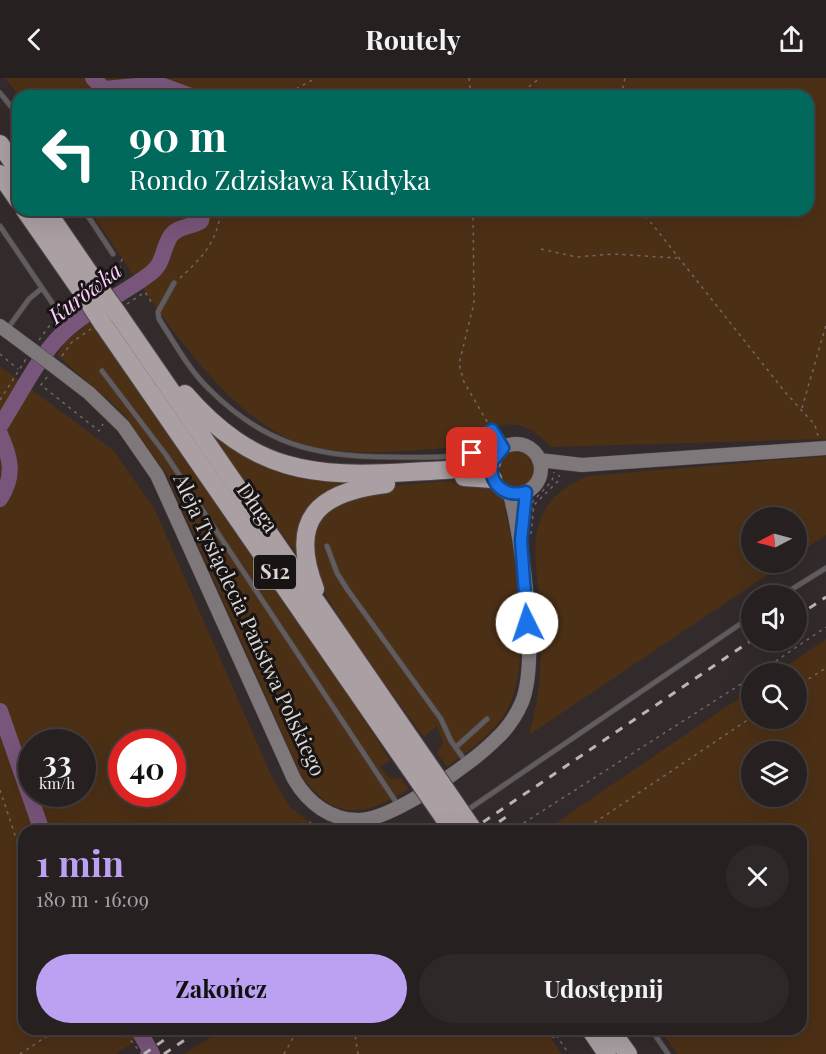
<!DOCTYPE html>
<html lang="pl">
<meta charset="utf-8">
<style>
:root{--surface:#262020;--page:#2e2829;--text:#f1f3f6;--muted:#a4a3a5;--line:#423e3e;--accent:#bca0f2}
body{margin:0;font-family:"Playfair Display",serif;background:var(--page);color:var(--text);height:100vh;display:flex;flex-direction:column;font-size:22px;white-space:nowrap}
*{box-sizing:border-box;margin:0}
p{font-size:20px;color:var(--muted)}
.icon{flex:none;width:33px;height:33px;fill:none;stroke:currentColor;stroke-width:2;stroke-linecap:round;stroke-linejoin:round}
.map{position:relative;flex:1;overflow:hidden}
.side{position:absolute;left:18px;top:747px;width:789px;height:210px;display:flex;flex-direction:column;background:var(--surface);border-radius:18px;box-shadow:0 6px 24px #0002,0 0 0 2px var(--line)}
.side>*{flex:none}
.hud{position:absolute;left:12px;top:12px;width:802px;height:126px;border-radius:18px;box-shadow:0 6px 24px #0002,0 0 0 2px var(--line);background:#00695c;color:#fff;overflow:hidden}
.needle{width:39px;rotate:264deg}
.fabs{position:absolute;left:741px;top:429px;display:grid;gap:12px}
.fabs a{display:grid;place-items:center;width:66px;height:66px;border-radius:50%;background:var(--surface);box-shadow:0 6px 24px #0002,0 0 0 2px var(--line);font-size:30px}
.speed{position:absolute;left:18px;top:651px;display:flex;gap:12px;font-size:30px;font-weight:700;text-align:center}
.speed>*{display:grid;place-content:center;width:78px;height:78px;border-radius:50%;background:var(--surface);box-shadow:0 6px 24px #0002,0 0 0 2px var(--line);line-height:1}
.speed small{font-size:15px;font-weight:400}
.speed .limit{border:9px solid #d22;background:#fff;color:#111}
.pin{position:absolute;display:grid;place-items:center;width:51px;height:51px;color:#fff;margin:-26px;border-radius:12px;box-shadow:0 3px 9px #0006}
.me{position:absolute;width:66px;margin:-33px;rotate:356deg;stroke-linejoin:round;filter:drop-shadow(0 0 4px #0008)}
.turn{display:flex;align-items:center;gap:21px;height:126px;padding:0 18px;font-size:27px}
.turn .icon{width:78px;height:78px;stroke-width:2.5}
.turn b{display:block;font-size:42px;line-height:51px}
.round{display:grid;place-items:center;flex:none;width:63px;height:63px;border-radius:32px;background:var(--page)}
.headline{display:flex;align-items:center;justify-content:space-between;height:102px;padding:0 18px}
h1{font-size:36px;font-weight:700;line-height:45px;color:var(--accent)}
.primary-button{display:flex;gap:12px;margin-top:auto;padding:12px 18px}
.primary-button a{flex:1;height:69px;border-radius:36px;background:var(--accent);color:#111;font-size:24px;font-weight:700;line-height:69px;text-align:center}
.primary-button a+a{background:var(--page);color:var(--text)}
header{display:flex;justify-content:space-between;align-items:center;height:78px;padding:0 18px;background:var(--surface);font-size:27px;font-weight:700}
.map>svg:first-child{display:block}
.green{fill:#4c3016;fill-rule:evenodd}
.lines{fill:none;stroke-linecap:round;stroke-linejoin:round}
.river{stroke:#78557a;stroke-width:16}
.lane-casing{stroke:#4e4546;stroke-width:6}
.secondary-casing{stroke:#4e4546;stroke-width:15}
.highway-casing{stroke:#4e4546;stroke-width:20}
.path{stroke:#6f6768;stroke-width:1.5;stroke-dasharray:3 4.5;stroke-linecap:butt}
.lane{stroke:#615d5f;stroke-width:4.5}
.secondary{stroke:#7f787b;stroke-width:14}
.highway{stroke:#aaa0a4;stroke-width:18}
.rail{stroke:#bcb5b6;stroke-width:3;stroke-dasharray:8 8;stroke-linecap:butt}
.secondary-bridge-casing{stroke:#4e4546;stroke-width:15;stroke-linecap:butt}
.highway-bridge-casing{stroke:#4e4546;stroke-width:20;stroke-linecap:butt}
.secondary-bridge{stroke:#7f787b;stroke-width:14}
.highway-bridge{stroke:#aaa0a4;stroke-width:18}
.route-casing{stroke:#114b97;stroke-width:15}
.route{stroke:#1a73e8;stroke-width:10}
.labels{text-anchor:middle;stroke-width:6;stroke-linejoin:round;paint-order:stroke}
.shield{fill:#181414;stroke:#a09b9c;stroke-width:1.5}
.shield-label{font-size:20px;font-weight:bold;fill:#dbd5d6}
.street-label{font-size:21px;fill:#dbd5d6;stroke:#181414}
.water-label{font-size:22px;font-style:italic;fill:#fdcfff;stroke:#181414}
</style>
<header><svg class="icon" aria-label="back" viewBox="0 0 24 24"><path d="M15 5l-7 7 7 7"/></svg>Routely<svg class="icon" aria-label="share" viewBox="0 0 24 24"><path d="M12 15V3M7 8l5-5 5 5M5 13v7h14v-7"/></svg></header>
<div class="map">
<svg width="826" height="976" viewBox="0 0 826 976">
<rect width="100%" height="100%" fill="#332a2b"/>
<g class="green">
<path d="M5,0H826V361L551,369C525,342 516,346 481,348L474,368C419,371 363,380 310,368C224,349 139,202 89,132H808V18H19Z"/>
<path d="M90,244L363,640L390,682L380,689L391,701L401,700L409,711C365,739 334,744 301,697L166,395L122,334L57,277L65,264Z"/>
<path d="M0,288L114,373L155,432L272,699L290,729L321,753H24V951H153L116,976H0ZM32,664H82V716H32ZM122,664H172V716H122Z"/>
<path d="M205,347L245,375L423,397L345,407L295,474Z"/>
<circle cx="516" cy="391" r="20"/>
<path d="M826,378V457L797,477L796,440H752V484L785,485L529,657C540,620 542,580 541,542C540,500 521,448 559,415C566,408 578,403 587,398Z"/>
<path d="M456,402C479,405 499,405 509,427L505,433C518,480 532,589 507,632C493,657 469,672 447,689L437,675L443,665L437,648L424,659C400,626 311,511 311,477C311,455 320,435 339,422C359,408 430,405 456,402Z"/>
<path d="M826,561V976H677L660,951H801V753H544L751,612L752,640H796V596L776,595ZM752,674H796V718H752Z"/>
<path d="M224,951H544L562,976H184Z"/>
</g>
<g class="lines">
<g class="river">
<path d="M93,0L104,11L158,6L191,18"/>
<path d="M0,348C19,319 36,282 61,257C87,231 123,217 151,195C164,185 162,172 170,159C176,148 192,149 201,143L203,132"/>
<path d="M0,356C11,380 15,398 0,421"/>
<path d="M0,633L42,753"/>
<path d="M138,951L152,976"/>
</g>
<defs>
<g id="lane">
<path d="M0,15L18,37"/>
<path d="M84,132L113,176"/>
<path d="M0,148L57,232"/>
<path d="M174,205L158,234L159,241C174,264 189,292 209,311C264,366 315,379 390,379C418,379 450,381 477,374L485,356L492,352L503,370"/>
<path d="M8,250L29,221L41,211"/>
<path d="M102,293L166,377L398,727"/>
<path d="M327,468L337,495L347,511L441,641L451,663L466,684"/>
<path d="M781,518L826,490"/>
<path d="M456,669L487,641"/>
<path d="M466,733L752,538"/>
<path d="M436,753L445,747"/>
<path d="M651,951L668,976"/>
</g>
<g id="secondary">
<path d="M0,248L31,271"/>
<path d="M59,292L89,315L123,348L157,397L294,701C308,725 331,743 360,742C393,741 472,686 496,661C507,651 516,638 522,624C539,581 522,461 510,416"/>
<circle cx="516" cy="391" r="25"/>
<path d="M539,382L582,387L826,370"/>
</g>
<g id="highway">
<path d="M0,66L18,92"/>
<path d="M0,96L18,122"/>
<path d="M25,132L84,217"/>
<path d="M46,132L98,208"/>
<path d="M118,236L421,676"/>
<path d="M103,246L407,686"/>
<path d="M185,316C253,394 312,400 410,394C437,392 467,393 492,384"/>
<path d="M464,399L493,401"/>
<path d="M315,511C288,441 318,414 386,406"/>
<path d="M590,951L607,976"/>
<path d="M610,951L628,976"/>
</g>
</defs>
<use href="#lane" class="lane-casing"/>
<use href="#secondary" class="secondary-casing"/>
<use href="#highway" class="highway-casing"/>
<g class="path">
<path d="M469,0L471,18"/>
<path d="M283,18L316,0"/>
<path d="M517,18L540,0"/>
<path d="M621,18L625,0"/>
<path d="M473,132L474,225L459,286L464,304L489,347"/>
<path d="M641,132L785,314L815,347L818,358"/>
<path d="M541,171L577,179L613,176L677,180"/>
<path d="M180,200C203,179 217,164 221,132"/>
<path d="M112,203L117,200L122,181L120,178"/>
<path d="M127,226L145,214L153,227"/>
<path d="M64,234L73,228"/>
<path d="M39,262L55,240"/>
<path d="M0,276L18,291"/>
<path d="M62,278L71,265L91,251"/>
<path d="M47,299L41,307L99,353L103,346"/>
<path d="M0,322L26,281"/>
<path d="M802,330L826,247"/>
<path d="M529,447L533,423L552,403L554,394"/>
<path d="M531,456L534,427L559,402V397"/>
<path d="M757,596L826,549"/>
<path d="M796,609L826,590"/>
<path d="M0,712L24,784"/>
<path d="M306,753L312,741"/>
<path d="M511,753L752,599"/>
<path d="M582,753L752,639"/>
<path d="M121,951L142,976"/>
<path d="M354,951L358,976"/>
<path d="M385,951H417"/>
<path d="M515,951L558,960"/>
<path d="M552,951L569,976"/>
<path d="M20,976L58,951"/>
<path d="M284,976L298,951"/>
</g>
<use href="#lane" class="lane"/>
<use href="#secondary" class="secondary"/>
<use href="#highway" class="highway"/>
<g class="rail">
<path d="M796,539L826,519"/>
<path d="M470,753L752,562"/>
<path d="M486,753L506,739"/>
<path d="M144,976L180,951"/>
<path d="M164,976L201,951"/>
</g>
<defs>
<path id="secondary-bridge" d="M31,271L59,292"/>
<g id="highway-bridge">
<path d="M98,208L118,236"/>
<path d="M84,217L103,246"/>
<path d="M421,676L474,753"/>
<path d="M407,686L453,753"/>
</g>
</defs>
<use href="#secondary-bridge" class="secondary-bridge-casing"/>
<use href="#highway-bridge" class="highway-bridge-casing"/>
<use href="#secondary-bridge" class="secondary-bridge"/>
<use href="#highway-bridge" class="highway-bridge"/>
</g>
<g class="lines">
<defs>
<path id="route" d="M472,375L480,370L485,356L492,352L503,370L492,384C488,406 505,420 526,414L521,462L527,545"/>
</defs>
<use href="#route" class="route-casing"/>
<use href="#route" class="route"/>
</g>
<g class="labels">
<rect class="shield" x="254" y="477" width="42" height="34" rx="4.5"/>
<g class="shield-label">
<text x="275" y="501">S12</text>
</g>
<g class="street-label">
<text transform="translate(257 430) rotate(55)" y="7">Długa</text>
<text transform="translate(249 547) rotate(65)" y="7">Aleja Tysiąclecia Państwa Polskiego</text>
</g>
<g class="water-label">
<text transform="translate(85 215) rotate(-37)" y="8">Kurówka</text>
</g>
</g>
</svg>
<div class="fabs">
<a><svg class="needle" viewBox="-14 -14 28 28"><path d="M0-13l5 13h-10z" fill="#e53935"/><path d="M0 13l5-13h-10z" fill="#a4a3a5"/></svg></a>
<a><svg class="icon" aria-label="sound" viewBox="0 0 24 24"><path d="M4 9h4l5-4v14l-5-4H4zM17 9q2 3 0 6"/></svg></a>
<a><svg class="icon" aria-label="search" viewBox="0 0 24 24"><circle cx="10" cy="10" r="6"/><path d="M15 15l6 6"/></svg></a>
<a><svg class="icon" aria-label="layers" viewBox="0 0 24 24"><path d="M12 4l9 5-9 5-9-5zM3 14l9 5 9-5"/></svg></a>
</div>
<div class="speed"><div>33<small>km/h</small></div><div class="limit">40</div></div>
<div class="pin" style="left:472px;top:375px;background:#d93025"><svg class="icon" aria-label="arrive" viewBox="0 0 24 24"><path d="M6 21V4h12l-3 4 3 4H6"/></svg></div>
<svg class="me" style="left:527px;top:545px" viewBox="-20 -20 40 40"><circle r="19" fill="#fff"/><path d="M0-13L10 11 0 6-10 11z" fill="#1a73e8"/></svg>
<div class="hud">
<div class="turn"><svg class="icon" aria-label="left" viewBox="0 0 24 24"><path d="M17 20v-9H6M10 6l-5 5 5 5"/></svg><div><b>90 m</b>Rondo Zdzisława Kudyka</div></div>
</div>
<section class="side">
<div class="headline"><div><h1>1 min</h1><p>180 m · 16:09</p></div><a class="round"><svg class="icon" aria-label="close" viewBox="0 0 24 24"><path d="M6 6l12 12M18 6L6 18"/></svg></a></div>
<div class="primary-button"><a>Zakończ</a><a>Udostępnij</a></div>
</section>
</div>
